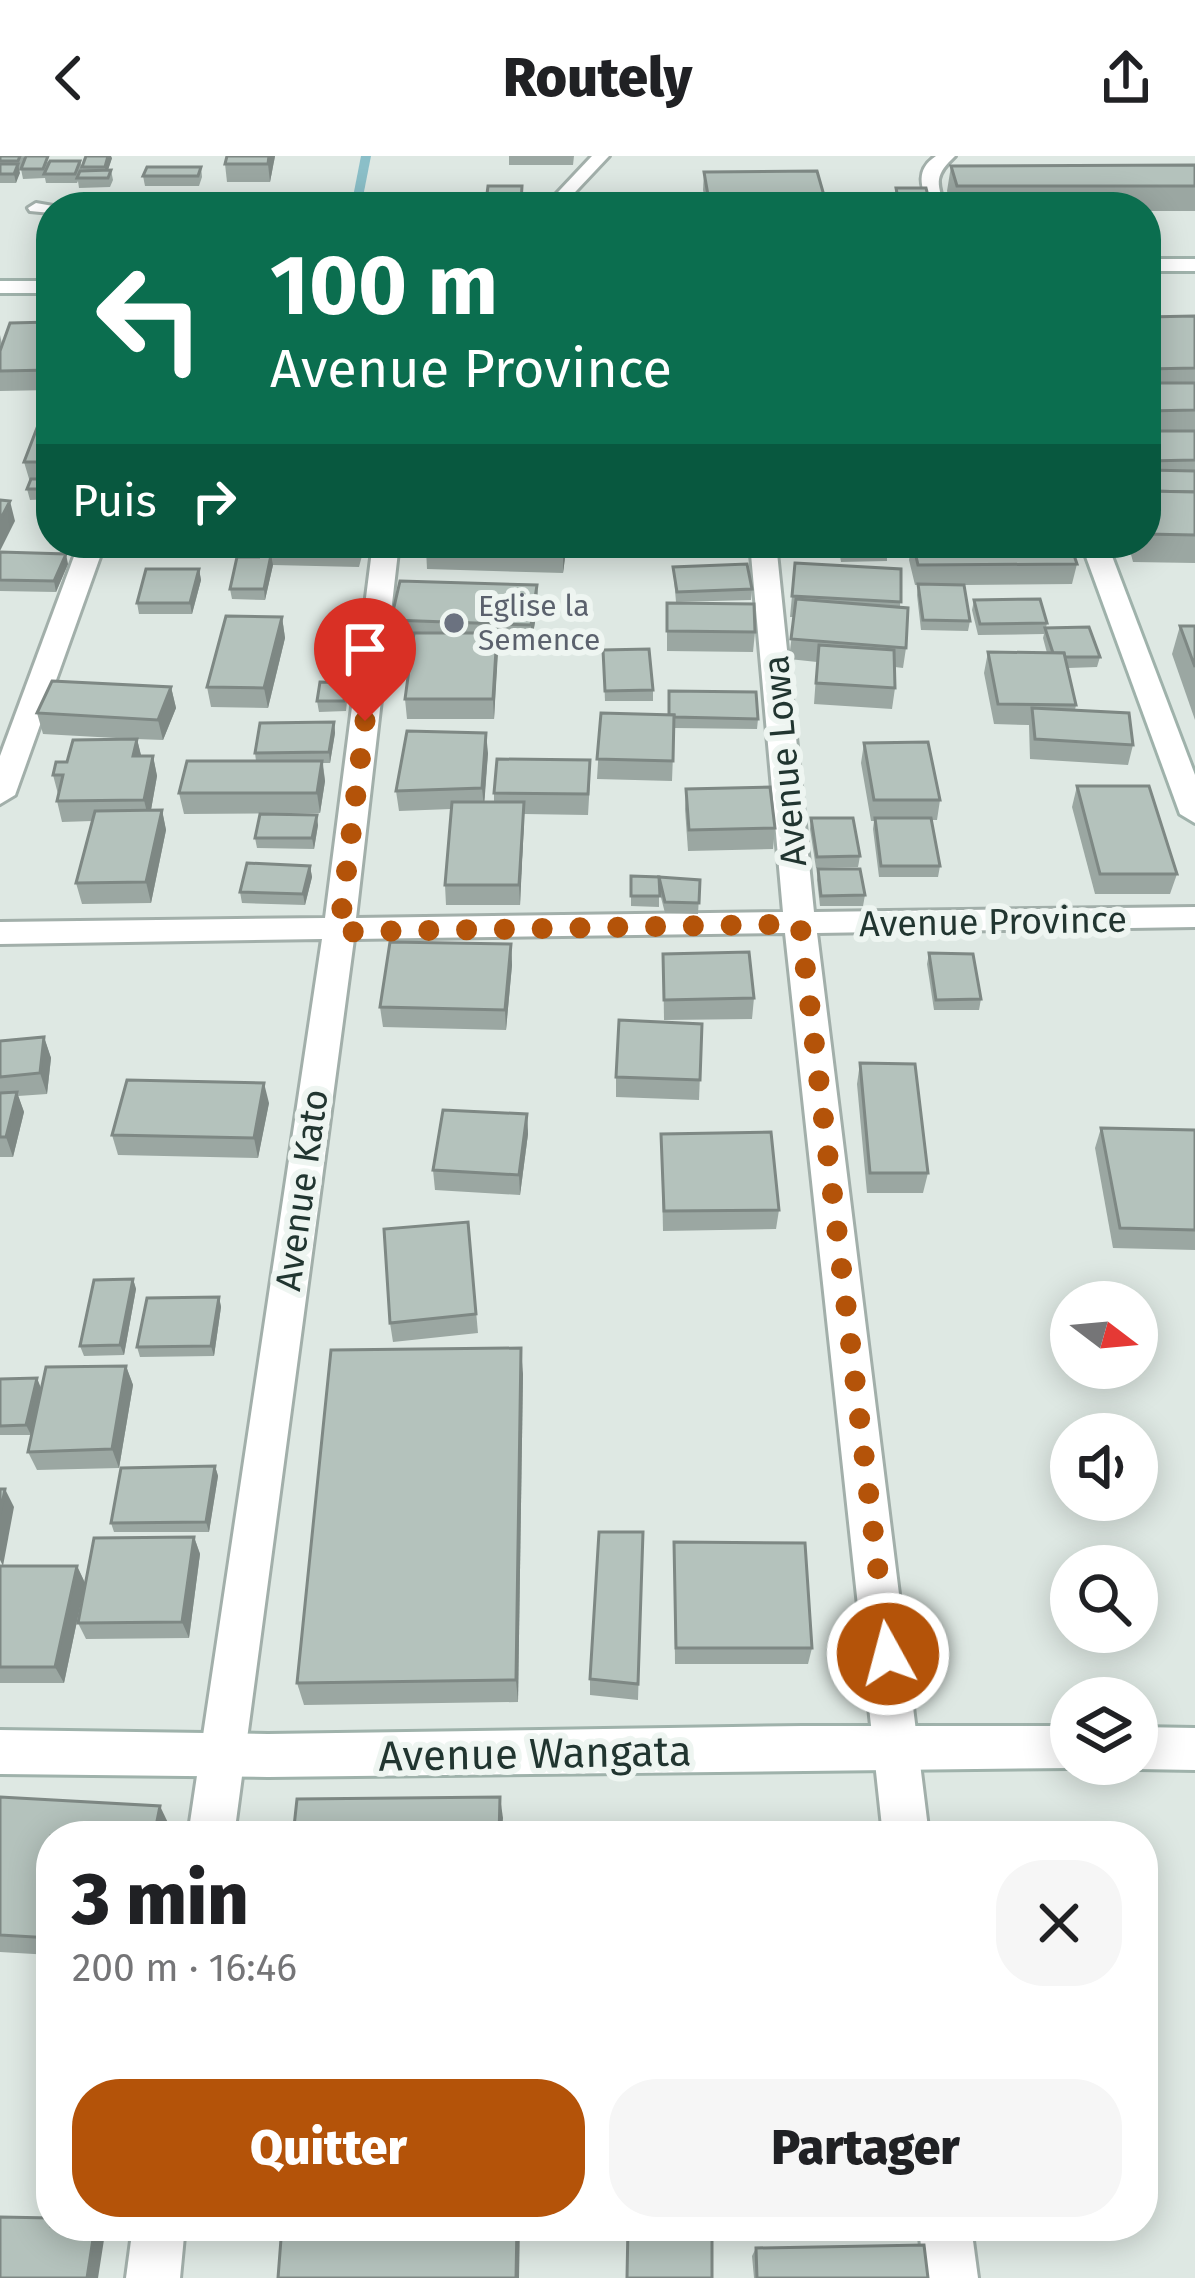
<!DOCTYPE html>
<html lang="fr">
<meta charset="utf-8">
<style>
:root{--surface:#fff;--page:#f6f6f6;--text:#202124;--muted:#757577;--accent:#b45309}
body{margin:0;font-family:"Fira Sans",sans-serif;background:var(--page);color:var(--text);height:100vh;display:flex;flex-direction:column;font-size:45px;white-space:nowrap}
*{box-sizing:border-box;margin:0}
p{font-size:39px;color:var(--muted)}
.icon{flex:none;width:66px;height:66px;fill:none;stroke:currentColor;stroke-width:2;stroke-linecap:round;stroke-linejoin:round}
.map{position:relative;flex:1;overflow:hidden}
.sheet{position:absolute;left:36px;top:1665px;width:1122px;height:420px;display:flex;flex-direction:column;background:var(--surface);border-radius:48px;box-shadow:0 6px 30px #0003}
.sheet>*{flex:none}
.top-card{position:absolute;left:36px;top:36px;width:1125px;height:366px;border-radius:48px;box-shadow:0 6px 30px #0003;background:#0b6e4f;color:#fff;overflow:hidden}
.needle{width:78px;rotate:106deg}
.tools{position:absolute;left:1050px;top:1125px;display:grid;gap:24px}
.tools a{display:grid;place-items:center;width:108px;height:108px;border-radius:50%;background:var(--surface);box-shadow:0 6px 30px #0003;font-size:60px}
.pin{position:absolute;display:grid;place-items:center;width:102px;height:102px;color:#fff;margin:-123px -51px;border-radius:50% 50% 50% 0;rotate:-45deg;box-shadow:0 0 12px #0007}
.pin .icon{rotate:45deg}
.me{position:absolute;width:132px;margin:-66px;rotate:353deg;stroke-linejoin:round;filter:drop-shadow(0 0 9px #0008)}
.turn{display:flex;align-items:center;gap:42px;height:252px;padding:0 36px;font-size:54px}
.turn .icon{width:156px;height:156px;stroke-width:2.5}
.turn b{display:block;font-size:84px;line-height:102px}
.then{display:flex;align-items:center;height:114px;padding:0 36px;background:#0003;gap:24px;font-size:45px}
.round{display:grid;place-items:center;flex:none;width:126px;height:126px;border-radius:48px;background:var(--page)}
.head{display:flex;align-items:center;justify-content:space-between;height:204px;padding:0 36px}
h1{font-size:72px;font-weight:800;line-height:90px}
.button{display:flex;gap:24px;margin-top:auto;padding:24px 36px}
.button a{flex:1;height:138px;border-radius:48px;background:var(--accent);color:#fff;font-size:48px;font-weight:800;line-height:138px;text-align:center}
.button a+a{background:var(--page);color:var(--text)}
header{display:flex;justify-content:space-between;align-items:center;height:156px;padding:0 36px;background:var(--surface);font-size:54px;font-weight:800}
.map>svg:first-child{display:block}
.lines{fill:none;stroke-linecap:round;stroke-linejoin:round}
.stream{fill:#8bbfc8;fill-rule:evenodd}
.lane-casing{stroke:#a2afaa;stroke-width:6}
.street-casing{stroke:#a2afaa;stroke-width:6}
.secondary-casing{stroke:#9fb2ab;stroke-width:6}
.lane{fill:#fff;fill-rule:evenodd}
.street{fill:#fff;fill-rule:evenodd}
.secondary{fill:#fff;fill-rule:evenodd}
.wall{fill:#9ba7a2}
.shaded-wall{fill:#7e8884}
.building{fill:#b4c2bc;stroke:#7e8884;stroke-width:3}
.route{stroke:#b45309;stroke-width:21;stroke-dasharray:0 37.8}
.worship-dot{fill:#6b7280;stroke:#eef5f1;stroke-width:4.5}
.labels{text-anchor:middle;stroke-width:12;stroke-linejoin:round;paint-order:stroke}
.far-worship-label{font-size:30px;fill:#5b616d;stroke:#eef5f1;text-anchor:start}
.street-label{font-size:36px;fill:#213530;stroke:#eef5f1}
.near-street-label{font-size:42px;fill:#213530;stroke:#eef5f1}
</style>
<header><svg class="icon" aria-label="back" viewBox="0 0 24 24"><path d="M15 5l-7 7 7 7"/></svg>Routely<svg class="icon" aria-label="share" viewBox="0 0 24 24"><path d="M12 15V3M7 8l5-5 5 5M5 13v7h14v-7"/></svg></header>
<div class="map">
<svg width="1195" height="2122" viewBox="0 0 1195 2122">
<rect width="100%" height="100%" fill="#dee8e3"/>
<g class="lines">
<path class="stream" d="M361,0H371L361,51H351Z"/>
<defs>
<g id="lane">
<path d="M592,0H609L561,51H544Z"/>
<path d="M936,0H955C935,19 936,25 945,51H929C921,30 915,14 936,0Z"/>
<path d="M36,47L59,51H51V57L30,55L28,52Z"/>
</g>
<g id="street">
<path d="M79,387H105L15,639L0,648V600Z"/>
<path d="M373,387H399L356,762L783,756L750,387H776L814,756L1195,751V771L817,777L929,1680H883L785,777L354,783L234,1680H188L322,783L0,788V766L325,762Z"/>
<path d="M133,2070H185L180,2122H126Z"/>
<path d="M919,2070H971L978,2122H924Z"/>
</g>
<g id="secondary">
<rect x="1146" y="103" width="49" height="12"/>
<rect x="0" y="125" width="51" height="12"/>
<path d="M1081,387H1107L1195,619V667L1180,658Z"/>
<path d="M803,1570H1071V1608H1082L1071,1612L268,1621L0,1618V1574L268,1578Z"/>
<path d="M1137,1571L1195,1572V1614L1137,1613L1123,1608H1137Z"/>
</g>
</defs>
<use href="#lane" class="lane-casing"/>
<use href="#street" class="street-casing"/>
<use href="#secondary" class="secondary-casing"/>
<use href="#lane" class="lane"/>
<use href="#street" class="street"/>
<use href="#secondary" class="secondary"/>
</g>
<g class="wall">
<path d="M0,0H24L25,4L19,14L16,27H0Z"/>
<path d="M275,0L270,26H227L225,8Z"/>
<path d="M509,0H574L573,9H509Z"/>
<path d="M112,2L108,14H111L113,24L110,31L79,32L78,25L77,27H46L45,22L23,23L21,13L50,5H80L83,15L82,11Z"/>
<path d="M1195,9V55H1146V51H952L947,35L951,10Z"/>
<path d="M201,11L202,21L199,30H145L143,20Z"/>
<path d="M704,16L825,43L824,51H706L703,34Z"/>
<path d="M488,30H522V51H487Z"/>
<path d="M896,32L930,48L929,51H897L894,41Z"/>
<path d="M1195,160V274H1146V161Z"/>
<path d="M51,166V234L0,235V179L2,188Z"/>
<path d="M51,237V343L30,344L27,333L30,326L24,306L41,272L39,265Z"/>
<path d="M1146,275H1195V407L1133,406L1128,387H1146Z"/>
<path d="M207,387H362L363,396L359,411L273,409L265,444L232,443L230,433L240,391H208Z"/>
<path d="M567,387L563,417L427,413L426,393Z"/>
<path d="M838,387H887V405L841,406Z"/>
<path d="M912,387H1070L1077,408L1072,428L964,429L970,465L968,475L921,474L917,439L918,429H915L909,404Z"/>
<path d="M0,396L68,408L56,436L0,435Z"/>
<path d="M795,407L901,413L900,451L906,492L903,512L895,511V532L892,553L814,548L817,506L789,503L794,461H790Z"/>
<path d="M673,411L752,433L751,444L676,446Z"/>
<path d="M199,413L201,424L192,458H139L137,447Z"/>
<path d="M537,429L538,449L531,489L498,488L494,563H407L405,543L413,485L393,484L391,464Z"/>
<path d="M974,444L1047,467L1046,472L1100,501L1097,511L1068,512L1076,549L1075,554L1133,589L1128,609L1030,603L1029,569L994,568L984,517L988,496L1047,497L1043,482L1044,478L978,479L972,454Z"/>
<path d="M667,447L755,476L753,496L667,495Z"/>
<path d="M282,461L285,482L268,552L211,551L207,531Z"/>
<path d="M1180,470H1195V564L1172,498Z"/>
<path d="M603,494L653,534V545H605Z"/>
<path d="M347,527L348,537L346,555L319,556L317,545Z"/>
<path d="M171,531L176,552L163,584L137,583L141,600H153L157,620L151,654H162L166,674L151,747L82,748L76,727L92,665L62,666L57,645L58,638L53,619L134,583L43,578L37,557Z"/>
<path d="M601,557L758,563L757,573L674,572L672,625L597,623Z"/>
<path d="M334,566L335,577L330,607H323L325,625L320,657L184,658L179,637L256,605L255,597Z"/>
<path d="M864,587L940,644L937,664H932L940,710L938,721H879L873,673L874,665H871L861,607Z"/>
<path d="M488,597L484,646H494V637L590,625L588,659L524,658L520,749H446L445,729L451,653L399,655L396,635Z"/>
<path d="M1077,630L1177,718L1170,738H1095L1072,651Z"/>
<path d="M686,633L775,672L773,693L688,695L685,653Z"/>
<path d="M811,662L860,700L858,711L816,712L810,673Z"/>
<path d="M318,669L314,693L257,692L255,682Z"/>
<path d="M310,710L312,721L305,749L242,747L240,736Z"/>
<path d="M818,713L865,739L863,750H820L817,724Z"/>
<path d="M631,720L700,724L698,758L665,757L659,734V751L631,750Z"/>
<path d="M511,788L512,809L506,874L383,871L380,851Z"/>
<path d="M929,797L981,843L979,854H934L927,808Z"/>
<path d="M663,798L754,842L752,863L664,864Z"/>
<path d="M702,868L699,944L616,941V921Z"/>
<path d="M44,881L51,902L47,938L18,940L24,956L13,1001H0V885Z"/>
<path d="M860,907L928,1017L923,1037H867L857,928Z"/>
<path d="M269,947L258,1002L118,999L112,979Z"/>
<path d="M527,958L528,978L520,1039L435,1034L433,1014Z"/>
<path d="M1101,972L1195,974V1094L1113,1092L1095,992Z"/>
<path d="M661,978L779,1054L776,1073L663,1075Z"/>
<path d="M468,1066L478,1177L393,1186L390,1167Z"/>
<path d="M133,1123L136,1133L124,1199L84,1200L80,1190Z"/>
<path d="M219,1141L221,1151L214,1200L140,1201L137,1191Z"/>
<path d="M126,1210L133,1229L119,1312L37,1314L28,1296Z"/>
<path d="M523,1218L518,1546L304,1549L297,1527Z"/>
<path d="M37,1222L31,1279H0V1223Z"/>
<path d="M215,1310L218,1320L209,1376H114L111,1367Z"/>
<path d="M643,1376L638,1544L590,1539V1523Z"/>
<path d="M194,1381L200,1398L189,1482L86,1483L78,1467Z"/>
<path d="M674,1386L812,1492L808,1508H675Z"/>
<path d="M0,1410H77L85,1427L64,1527H0Z"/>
<path d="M0,1641L170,1671L168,1680H51V1799L0,1796Z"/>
<path d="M731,2070H863L859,2077Z"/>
<path d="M756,2092L928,2122H754L752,2100Z"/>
</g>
<g class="shaded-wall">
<path d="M108,0H111L112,2L106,20L105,11Z"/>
<path d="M269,0H275L270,26L268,8Z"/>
<path d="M18,8L20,17L16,27L14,18Z"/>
<path d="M10,345L15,365L0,395V364Z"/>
<path d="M564,387H567L563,417V397Z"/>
<path d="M66,398L68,408L56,436L54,425Z"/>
<path d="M271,399L273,409L265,444L264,433Z"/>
<path d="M199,413L201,424L192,458L190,447Z"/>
<path d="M537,429L538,449L531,489V469Z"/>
<path d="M282,461L285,482L268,552L264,532Z"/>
<path d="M497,477L498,497L494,563L493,543Z"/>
<path d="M171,531L176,552L163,584L158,564Z"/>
<path d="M334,566L335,577L330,607L329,596Z"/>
<path d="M486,577L488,597L484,652L482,632Z"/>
<path d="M137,583L142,603L133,600Z"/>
<path d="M153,600L157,620L149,665L144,644Z"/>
<path d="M322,605L325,625L320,657L317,637Z"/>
<path d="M524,646V666L520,749L519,729Z"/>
<path d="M162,654L166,674L151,747L146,726Z"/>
<path d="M317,659L318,669L314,693L312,682Z"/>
<path d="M310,710L312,721L305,749L303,738Z"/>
<path d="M511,788L512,809L506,874L505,854Z"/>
<path d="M44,881L51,902L47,938L40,917Z"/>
<path d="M264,927L269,947L258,1002L254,982Z"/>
<path d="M17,936L24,956L13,1001L6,981Z"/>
<path d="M527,958L528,978L520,1039L519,1019Z"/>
<path d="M133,1123L136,1133L124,1199L120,1189Z"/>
<path d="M219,1141L221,1151L214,1200L211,1190Z"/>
<path d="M521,1192L523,1218L518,1546L516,1524Z"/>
<path d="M126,1210L133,1229L119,1312L112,1293Z"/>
<path d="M37,1222L41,1232L31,1279L26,1269Z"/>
<path d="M215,1310L218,1320L209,1376L206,1366Z"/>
<path d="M5,1333L14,1351L3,1410L0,1404V1359Z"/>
<path d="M194,1381L200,1398L189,1482L182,1466Z"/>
<path d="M77,1410L85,1427L64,1527L55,1511Z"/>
<path d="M500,1641L503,1662L502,1680H499Z"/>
<path d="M160,1650L170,1671L168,1680H154Z"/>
<path d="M95,2070L106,2071L98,2122H87Z"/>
<path d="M517,2070H520L519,2122H516Z"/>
</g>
<g class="building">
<path d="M0,0H20L18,5H0Z"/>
<path d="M26,0H48L43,13H21Z"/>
<path d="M86,0H108L105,11H82Z"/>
<path d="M227,0H269L268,8H225Z"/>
<path d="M50,5H80L75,18H44Z"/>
<path d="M0,8H18L14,18H0Z"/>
<path d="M1195,9V30H957L951,10Z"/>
<path d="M147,11H201L198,20H143Z"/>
<path d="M111,14L108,22H77L80,15Z"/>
<path d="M817,15L825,43L709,45L704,16Z"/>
<path d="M488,30H522L521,46H486Z"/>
<path d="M896,32H926L930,48H899Z"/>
<path d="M832,45H863L864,51H834Z"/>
<path d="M1195,160V212L1146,213V161Z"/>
<path d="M51,166V214L0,215V195L10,167Z"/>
<path d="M1146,227H1195V254L1146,255Z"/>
<path d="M51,237V265H39Z"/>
<path d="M51,271V306H24L37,272Z"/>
<path d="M1146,275H1195V304L1146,305Z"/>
<path d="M1146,314L1195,315V336L1146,335Z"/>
<path d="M31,323H51V333H27Z"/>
<path d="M1146,335L1195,336V379L1146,378Z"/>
<path d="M0,344L10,345L0,364Z"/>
<path d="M241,387H361L358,400L271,399L264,433H230L237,401H260L238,398Z"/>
<path d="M427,387H564L563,397L426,393Z"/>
<path d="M841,387H887L889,395H842Z"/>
<path d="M913,387H1070L1077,408L918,409Z"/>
<path d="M0,396L66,398L54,425L0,424Z"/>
<path d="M795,407L901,413V446L792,440Z"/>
<path d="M747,408L752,433L677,436L673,411Z"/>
<path d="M146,413H199L190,447H137Z"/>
<path d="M400,425L537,429L531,469L391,464Z"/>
<path d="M918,428L964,429L970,465L923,464Z"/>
<path d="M796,443L908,452L906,492L791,483Z"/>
<path d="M1040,443L1047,467L980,468L974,444Z"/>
<path d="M667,447L754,448L755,476L667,475Z"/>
<path d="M226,460L282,461L264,532L207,531Z"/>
<path d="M1180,470H1195V511Z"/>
<path d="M1089,471L1100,501H1065L1064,497H1053L1045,472Z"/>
<path d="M414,477H497L493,543H405Z"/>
<path d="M819,489L894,494L895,532L816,527Z"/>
<path d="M649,493L653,534L605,535L603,494Z"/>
<path d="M988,496L1064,497L1076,549L998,548Z"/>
<path d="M52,525L171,531L158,564L37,557Z"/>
<path d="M320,526L347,527L344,545H317Z"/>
<path d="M669,535L756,536L758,563L674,561V559H669Z"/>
<path d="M1032,552L1129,557L1133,589L1035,583Z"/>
<path d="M601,557L674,559L673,605L597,603Z"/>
<path d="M334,566L329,596L255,597L260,567Z"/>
<path d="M407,575L486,577L482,632L396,635Z"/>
<path d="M137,583L133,600H153L144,644L57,645L63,619H53L56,606H67L73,584Z"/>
<path d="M928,586L940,644H874L864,587Z"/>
<path d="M497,603L590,604L588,638L494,637Z"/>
<path d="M187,605H322L317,637H179Z"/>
<path d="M1077,630H1149L1177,718H1100Z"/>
<path d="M770,631L775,672L689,674L686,633Z"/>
<path d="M452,646H524L519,729H445Z"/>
<path d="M162,654L146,726L76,727L95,655Z"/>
<path d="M260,658L317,659L312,682H255Z"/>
<path d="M811,662H853L860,700L817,701Z"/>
<path d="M875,662H931L940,710H881Z"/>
<path d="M247,707L310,710L303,738L240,736Z"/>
<path d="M818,713H860L865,739L821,740Z"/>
<path d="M631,720L659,721L660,740H631Z"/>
<path d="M659,721L700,724L699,747L665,746Z"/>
<path d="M390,786L511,788L505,854L380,851Z"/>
<path d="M749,796L754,842L664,844L663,798Z"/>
<path d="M929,797L973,798L981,843L936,844Z"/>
<path d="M619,864L702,868L700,924L616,921Z"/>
<path d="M44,881L40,917L0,921V885Z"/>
<path d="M860,907L915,908L928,1017H870Z"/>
<path d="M127,924L264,927L254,982L112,979Z"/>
<path d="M17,936L6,981H0V937Z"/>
<path d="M443,954L527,958L519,1019L433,1014Z"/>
<path d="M1101,972L1195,974V1074L1120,1072Z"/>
<path d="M771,976L779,1054L664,1055L661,978Z"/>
<path d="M468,1066L476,1158L390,1167L384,1073Z"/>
<path d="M133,1123L120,1189L80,1190L94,1124Z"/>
<path d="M219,1141L211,1190L137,1191L147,1142Z"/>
<path d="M521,1192L516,1524L297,1527L331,1194Z"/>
<path d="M126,1210L112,1293L28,1296L46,1211Z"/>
<path d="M37,1222L26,1269L0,1270V1223Z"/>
<path d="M215,1310L206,1366L111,1367L121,1312Z"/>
<path d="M0,1333H5L0,1359Z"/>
<path d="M599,1376H643L638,1528L590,1523Z"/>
<path d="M194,1381L182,1466L78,1467L94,1382Z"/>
<path d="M674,1386L805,1387L812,1492H676Z"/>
<path d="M0,1410H77L55,1511H0Z"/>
<path d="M0,1641L160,1650L154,1680H51V1782L0,1779Z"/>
<path d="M500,1641L499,1680H293L297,1643Z"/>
<path d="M0,2061L51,2062V2070H95L87,2122H0Z"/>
<path d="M282,2070H517L516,2122H278Z"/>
<path d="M628,2070L712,2073V2122H627Z"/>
<path d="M924,2089L928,2122H757L756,2092Z"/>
</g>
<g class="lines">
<path class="route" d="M365,565L339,776L800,768L888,1498"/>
</g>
<circle class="worship-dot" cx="454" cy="467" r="12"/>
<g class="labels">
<g class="far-worship-label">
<text x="478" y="460">Eglise la<tspan x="478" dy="34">Semence</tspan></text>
</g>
<g class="street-label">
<text transform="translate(784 605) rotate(-95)" y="13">Avenue Lowa</text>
<text transform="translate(993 765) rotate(-1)" y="13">Avenue Province</text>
<text transform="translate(301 1034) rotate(-82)" y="13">Avenue Kato</text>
</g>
<g class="near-street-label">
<text transform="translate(535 1597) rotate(-1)" y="15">Avenue Wangata</text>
</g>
</g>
</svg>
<div class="tools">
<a><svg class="needle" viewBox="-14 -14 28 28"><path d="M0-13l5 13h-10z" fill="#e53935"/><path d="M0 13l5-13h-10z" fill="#757577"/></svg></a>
<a><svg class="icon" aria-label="sound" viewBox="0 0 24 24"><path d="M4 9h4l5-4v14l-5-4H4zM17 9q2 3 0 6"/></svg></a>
<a><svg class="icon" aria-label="search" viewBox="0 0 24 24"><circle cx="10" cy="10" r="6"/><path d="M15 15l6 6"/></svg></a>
<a><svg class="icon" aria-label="layers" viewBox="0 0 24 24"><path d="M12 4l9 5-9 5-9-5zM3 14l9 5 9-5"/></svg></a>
</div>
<div class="pin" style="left:365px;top:565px;background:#d93025"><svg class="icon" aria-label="arrive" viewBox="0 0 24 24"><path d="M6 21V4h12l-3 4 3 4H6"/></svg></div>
<svg class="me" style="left:888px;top:1498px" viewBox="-20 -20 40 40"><circle r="17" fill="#b45309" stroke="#fff" stroke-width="3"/><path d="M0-11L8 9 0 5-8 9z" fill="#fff"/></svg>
<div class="top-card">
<div class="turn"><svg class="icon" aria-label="left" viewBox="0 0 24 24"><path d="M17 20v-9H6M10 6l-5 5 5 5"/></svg><div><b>100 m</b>Avenue Province</div></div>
<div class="then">Puis<svg class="icon" aria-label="right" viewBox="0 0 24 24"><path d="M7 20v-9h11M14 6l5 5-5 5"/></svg></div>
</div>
<section class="sheet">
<div class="head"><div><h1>3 min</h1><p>200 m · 16:46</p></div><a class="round"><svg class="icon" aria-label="close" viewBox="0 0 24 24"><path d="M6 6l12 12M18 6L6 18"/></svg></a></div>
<div class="button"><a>Quitter</a><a>Partager</a></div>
</section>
</div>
